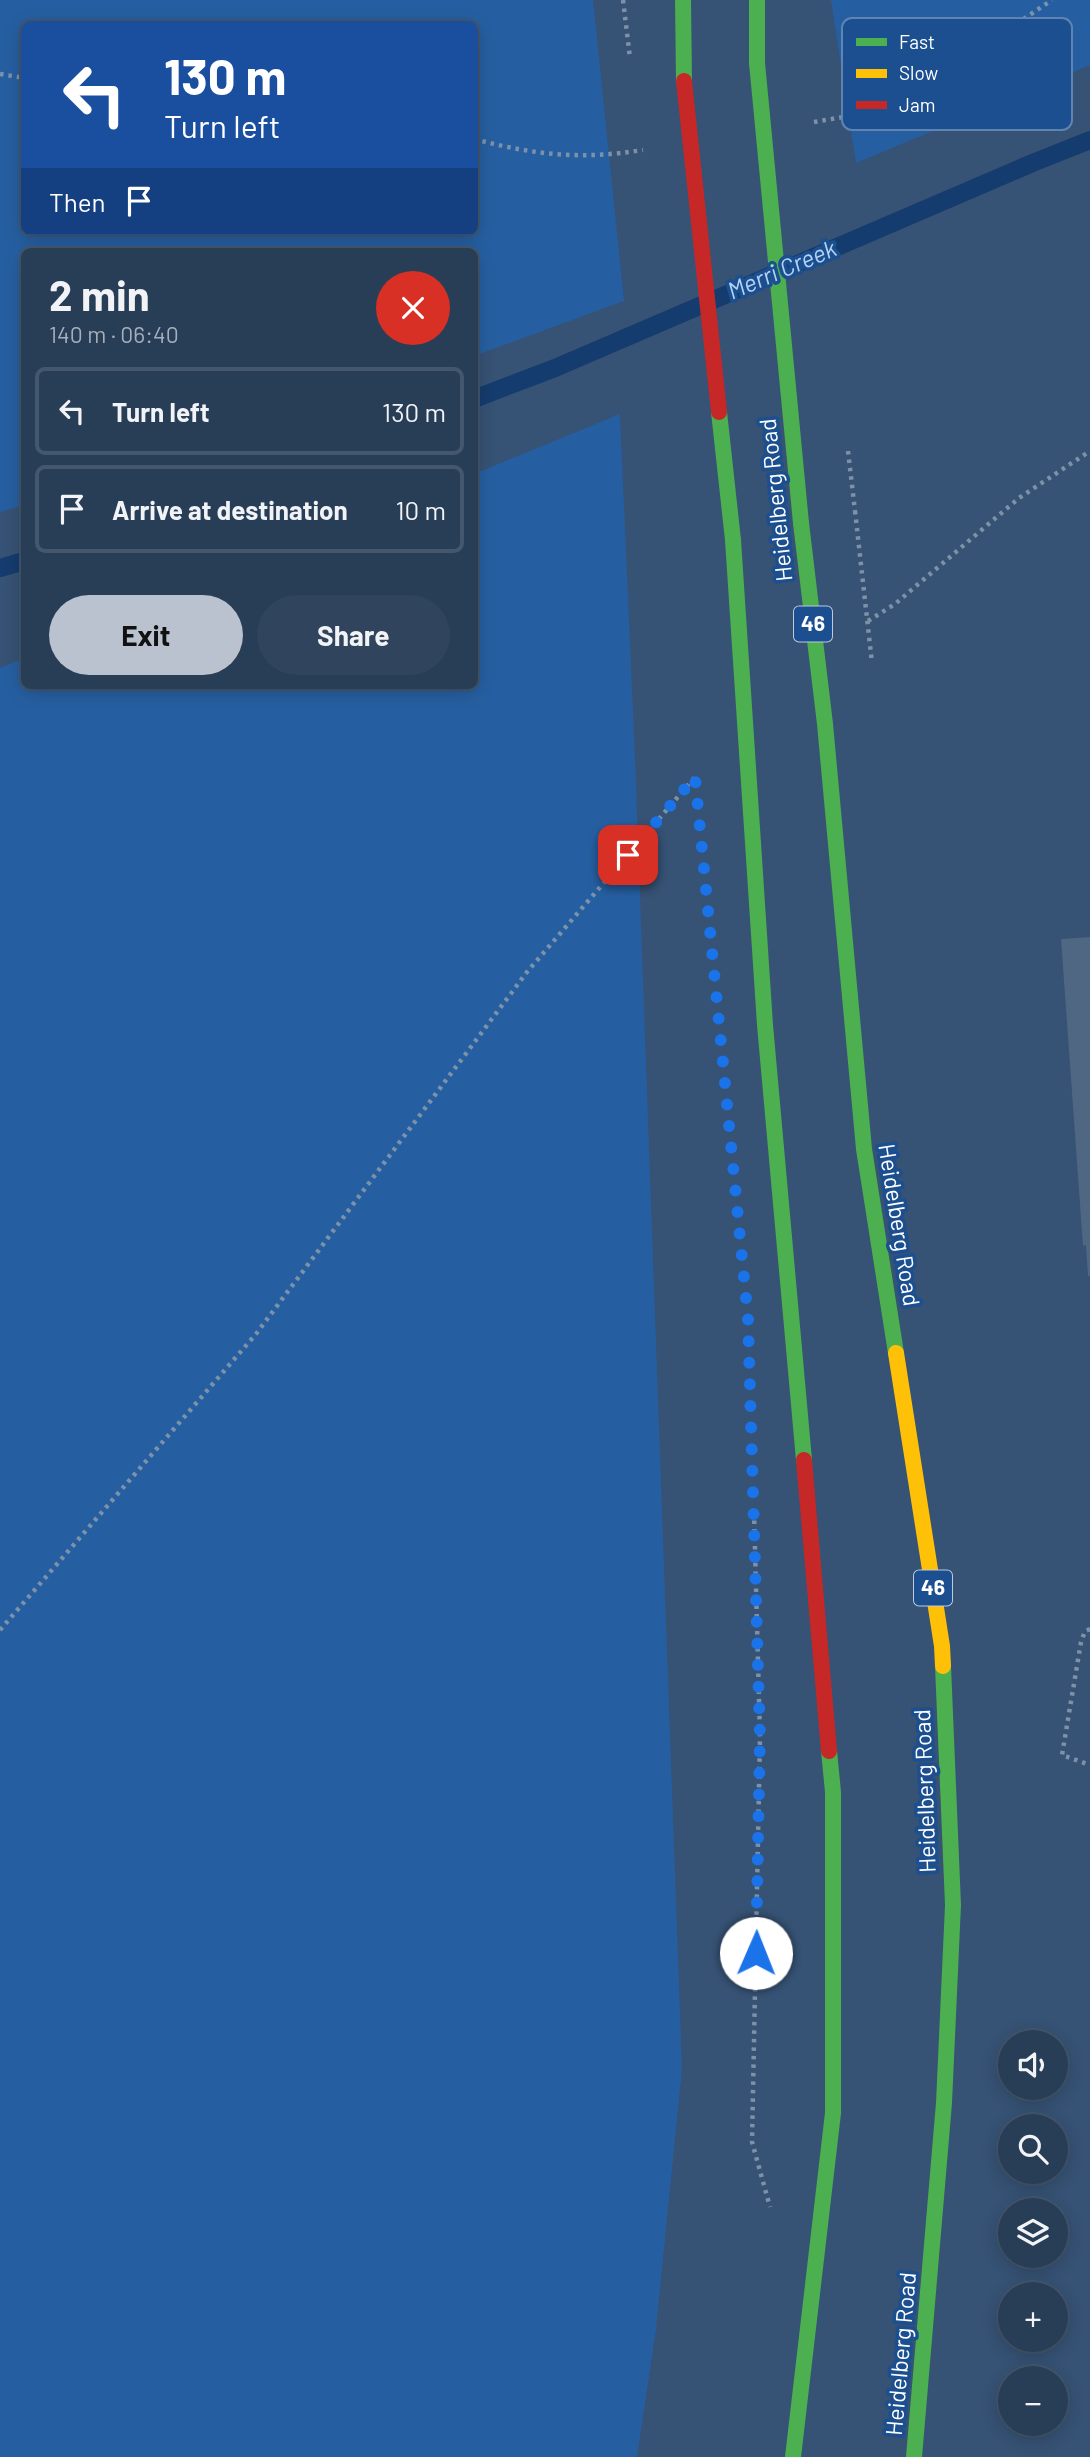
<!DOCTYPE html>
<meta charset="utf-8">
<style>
:root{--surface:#283e57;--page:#30455d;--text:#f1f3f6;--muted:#a5aeba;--line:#44576d;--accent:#b9c2ce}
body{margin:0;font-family:Barlow,sans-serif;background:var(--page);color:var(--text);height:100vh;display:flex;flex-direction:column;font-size:26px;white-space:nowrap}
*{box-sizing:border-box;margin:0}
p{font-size:23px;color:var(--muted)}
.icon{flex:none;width:38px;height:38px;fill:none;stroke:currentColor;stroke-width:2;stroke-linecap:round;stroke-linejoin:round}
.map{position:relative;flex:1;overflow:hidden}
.sheet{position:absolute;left:21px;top:248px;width:457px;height:441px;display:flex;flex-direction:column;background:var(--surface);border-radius:10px;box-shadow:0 4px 18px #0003,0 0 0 2px var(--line)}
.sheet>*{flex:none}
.guide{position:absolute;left:21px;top:21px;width:457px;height:214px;border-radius:10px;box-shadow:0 4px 18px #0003,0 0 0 2px var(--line);background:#1a4fa0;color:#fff;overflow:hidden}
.controls{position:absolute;left:998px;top:2030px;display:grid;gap:14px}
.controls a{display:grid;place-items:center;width:70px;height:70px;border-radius:50%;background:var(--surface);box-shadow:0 4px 18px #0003,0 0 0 2px var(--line);font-size:35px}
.pin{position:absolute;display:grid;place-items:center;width:60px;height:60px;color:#fff;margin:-30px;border-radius:14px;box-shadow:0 4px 10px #0006}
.me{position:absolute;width:77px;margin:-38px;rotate:1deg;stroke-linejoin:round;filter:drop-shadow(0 0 5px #0008)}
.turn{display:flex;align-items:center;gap:24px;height:147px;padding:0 28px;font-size:32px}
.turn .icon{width:91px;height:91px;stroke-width:2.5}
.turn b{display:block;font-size:49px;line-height:60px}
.then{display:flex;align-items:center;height:66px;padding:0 28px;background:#0003;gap:14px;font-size:26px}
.round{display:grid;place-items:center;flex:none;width:74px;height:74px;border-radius:37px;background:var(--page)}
.overview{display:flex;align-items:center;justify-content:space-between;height:119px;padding:0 28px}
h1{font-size:42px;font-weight:700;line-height:52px}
.button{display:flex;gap:14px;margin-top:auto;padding:14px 28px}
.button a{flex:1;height:80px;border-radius:42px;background:var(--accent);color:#111;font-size:28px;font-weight:700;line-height:80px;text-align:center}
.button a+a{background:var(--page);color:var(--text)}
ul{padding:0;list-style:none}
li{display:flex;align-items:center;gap:21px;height:88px;margin:0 14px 10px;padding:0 14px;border:4px solid var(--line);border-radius:10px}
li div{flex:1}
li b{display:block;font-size:26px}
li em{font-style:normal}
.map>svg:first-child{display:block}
.green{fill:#265fa1;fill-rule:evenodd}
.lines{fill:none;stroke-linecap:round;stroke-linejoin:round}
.stream{stroke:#153c6e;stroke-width:18}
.building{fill:#506783}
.path{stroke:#7d92a8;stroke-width:4.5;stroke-dasharray:3.5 5;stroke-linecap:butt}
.fast{stroke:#4caf50;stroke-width:16}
.slow{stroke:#ffc107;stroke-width:16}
.jam{stroke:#c62828;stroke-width:16}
.path-bridge{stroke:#7d92a8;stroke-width:4.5;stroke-dasharray:3.5 5;stroke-linecap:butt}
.fast-bridge{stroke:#4caf50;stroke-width:16}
.jam-bridge{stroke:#c62828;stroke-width:16}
.route{stroke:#1a73e8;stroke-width:12;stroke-dasharray:0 21.6}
.labels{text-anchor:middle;stroke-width:7;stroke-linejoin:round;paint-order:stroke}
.shield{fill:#1b4f8f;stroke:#bbcadd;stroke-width:2}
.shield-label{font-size:21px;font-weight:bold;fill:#fff}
.street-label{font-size:23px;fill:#fff;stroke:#1b4f8f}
.water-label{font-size:24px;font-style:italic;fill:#b5d3f5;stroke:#1b4f8f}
.key{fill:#1b4f8f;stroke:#5f84b1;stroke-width:2}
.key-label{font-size:19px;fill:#fff}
</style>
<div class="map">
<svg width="1090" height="2457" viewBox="0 0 1090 2457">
<rect width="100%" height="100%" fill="#365274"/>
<g class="green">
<path d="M0,0H593L624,301L474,356V252H24V505L0,512ZM24,24H474V231H24Z"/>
<path d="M831,0H1090V65L856,163Z"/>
<path d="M620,414L635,757L682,2069L656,2329L637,2457H0V668L24,658V686H474V474Z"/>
</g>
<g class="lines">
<g class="stream">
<path d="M474,399L555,368L1035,162L1090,140"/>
<path d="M0,568L24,561"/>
</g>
</g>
<path class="building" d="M1090,937V1276H1088L1086,1245L1083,1246L1061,939Z"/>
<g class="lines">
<g class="path">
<path d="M623,0L630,58"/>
<path d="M0,74L24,78"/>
<path d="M814,122L890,109L1052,0"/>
<path d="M474,139C535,155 580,160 643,150"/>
<path d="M855,511L872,663"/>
<path d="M868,621L895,604L1019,498L1090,451"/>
<path d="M754,1512L760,1737L752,2142L770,2207"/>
<path d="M1090,1629L1085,1631L1081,1642L1062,1755L1090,1765"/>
<path d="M0,1630L256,1334L527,972L695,777"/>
</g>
<g class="fast">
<path d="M683,0L684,81"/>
<path d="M757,0V63"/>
<path d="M801,523L825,724L864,1149L896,1353"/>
<path d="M733,540L765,1025L804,1460"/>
<path d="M793,2457L833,2113V1792L829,1751"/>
<path d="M914,2457L944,2103L953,1905L943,1666"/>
</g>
<path class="slow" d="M896,1353L942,1646L943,1666"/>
<path class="jam" d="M804,1460L829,1751"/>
<path class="path-bridge" d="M848,451L855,511"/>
<g class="fast-bridge">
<path d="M757,63L801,523"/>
<path d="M719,412L733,540"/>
</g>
<path class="jam-bridge" d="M684,81L719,412"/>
</g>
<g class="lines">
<path class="route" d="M628,855L695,777L748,1319L760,1737L756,1953"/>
</g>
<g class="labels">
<g class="shield">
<rect x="794" y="606.5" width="38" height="35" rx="5"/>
<rect x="914" y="1570.5" width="38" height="35" rx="5"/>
</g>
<g class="shield-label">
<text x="813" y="631">46</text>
<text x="933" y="1595">46</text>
</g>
<g class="street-label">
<text transform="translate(776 500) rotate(-96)" y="8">Heidelberg Road</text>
<text transform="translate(899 1225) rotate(81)" y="8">Heidelberg Road</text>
<text transform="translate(925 1791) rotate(-92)" y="8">Heidelberg Road</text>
<text transform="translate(901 2354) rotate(-85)" y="8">Heidelberg Road</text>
</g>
<g class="water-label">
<text transform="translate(782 270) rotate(-23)" y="8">Merri Creek</text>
</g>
</g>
<rect x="842" y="18" width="230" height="112" rx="10" class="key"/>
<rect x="856" y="38" width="31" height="8" fill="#4caf50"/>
<rect x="856" y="69" width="31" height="9" fill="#ffc107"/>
<rect x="856" y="101" width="31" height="8" fill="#c62828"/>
<g class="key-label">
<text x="899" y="49">Fast</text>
<text x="899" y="80">Slow</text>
<text x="899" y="112">Jam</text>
</g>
</svg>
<div class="controls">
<a><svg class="icon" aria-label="sound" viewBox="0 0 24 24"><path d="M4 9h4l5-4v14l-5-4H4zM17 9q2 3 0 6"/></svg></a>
<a><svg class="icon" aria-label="search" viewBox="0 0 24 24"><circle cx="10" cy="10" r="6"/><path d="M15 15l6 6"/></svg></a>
<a><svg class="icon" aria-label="layers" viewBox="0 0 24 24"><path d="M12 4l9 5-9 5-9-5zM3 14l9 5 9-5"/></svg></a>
<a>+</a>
<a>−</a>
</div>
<div class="pin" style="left:628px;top:855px;background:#d93025"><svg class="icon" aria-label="arrive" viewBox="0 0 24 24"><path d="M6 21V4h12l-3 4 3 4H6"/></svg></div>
<svg class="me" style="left:756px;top:1953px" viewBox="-20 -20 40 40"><circle r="19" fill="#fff"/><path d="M0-13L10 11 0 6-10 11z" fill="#1a73e8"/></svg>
<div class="guide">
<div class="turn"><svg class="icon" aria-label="left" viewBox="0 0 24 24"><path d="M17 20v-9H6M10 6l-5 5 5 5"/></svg><div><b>130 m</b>Turn left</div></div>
<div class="then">Then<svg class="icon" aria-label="arrive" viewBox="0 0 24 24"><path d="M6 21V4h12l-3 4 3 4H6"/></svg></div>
</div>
<section class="sheet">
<div class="overview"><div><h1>2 min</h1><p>140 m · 06:40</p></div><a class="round" style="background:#d93025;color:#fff"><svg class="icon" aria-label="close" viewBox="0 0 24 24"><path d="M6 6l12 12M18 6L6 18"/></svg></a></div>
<ul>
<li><svg class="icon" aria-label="left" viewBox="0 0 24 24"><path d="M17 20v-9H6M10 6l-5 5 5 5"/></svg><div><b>Turn left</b></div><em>130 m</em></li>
<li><svg class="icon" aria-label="arrive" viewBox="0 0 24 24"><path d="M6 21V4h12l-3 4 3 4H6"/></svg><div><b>Arrive at destination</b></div><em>10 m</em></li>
</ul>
<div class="button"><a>Exit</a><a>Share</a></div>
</section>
</div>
